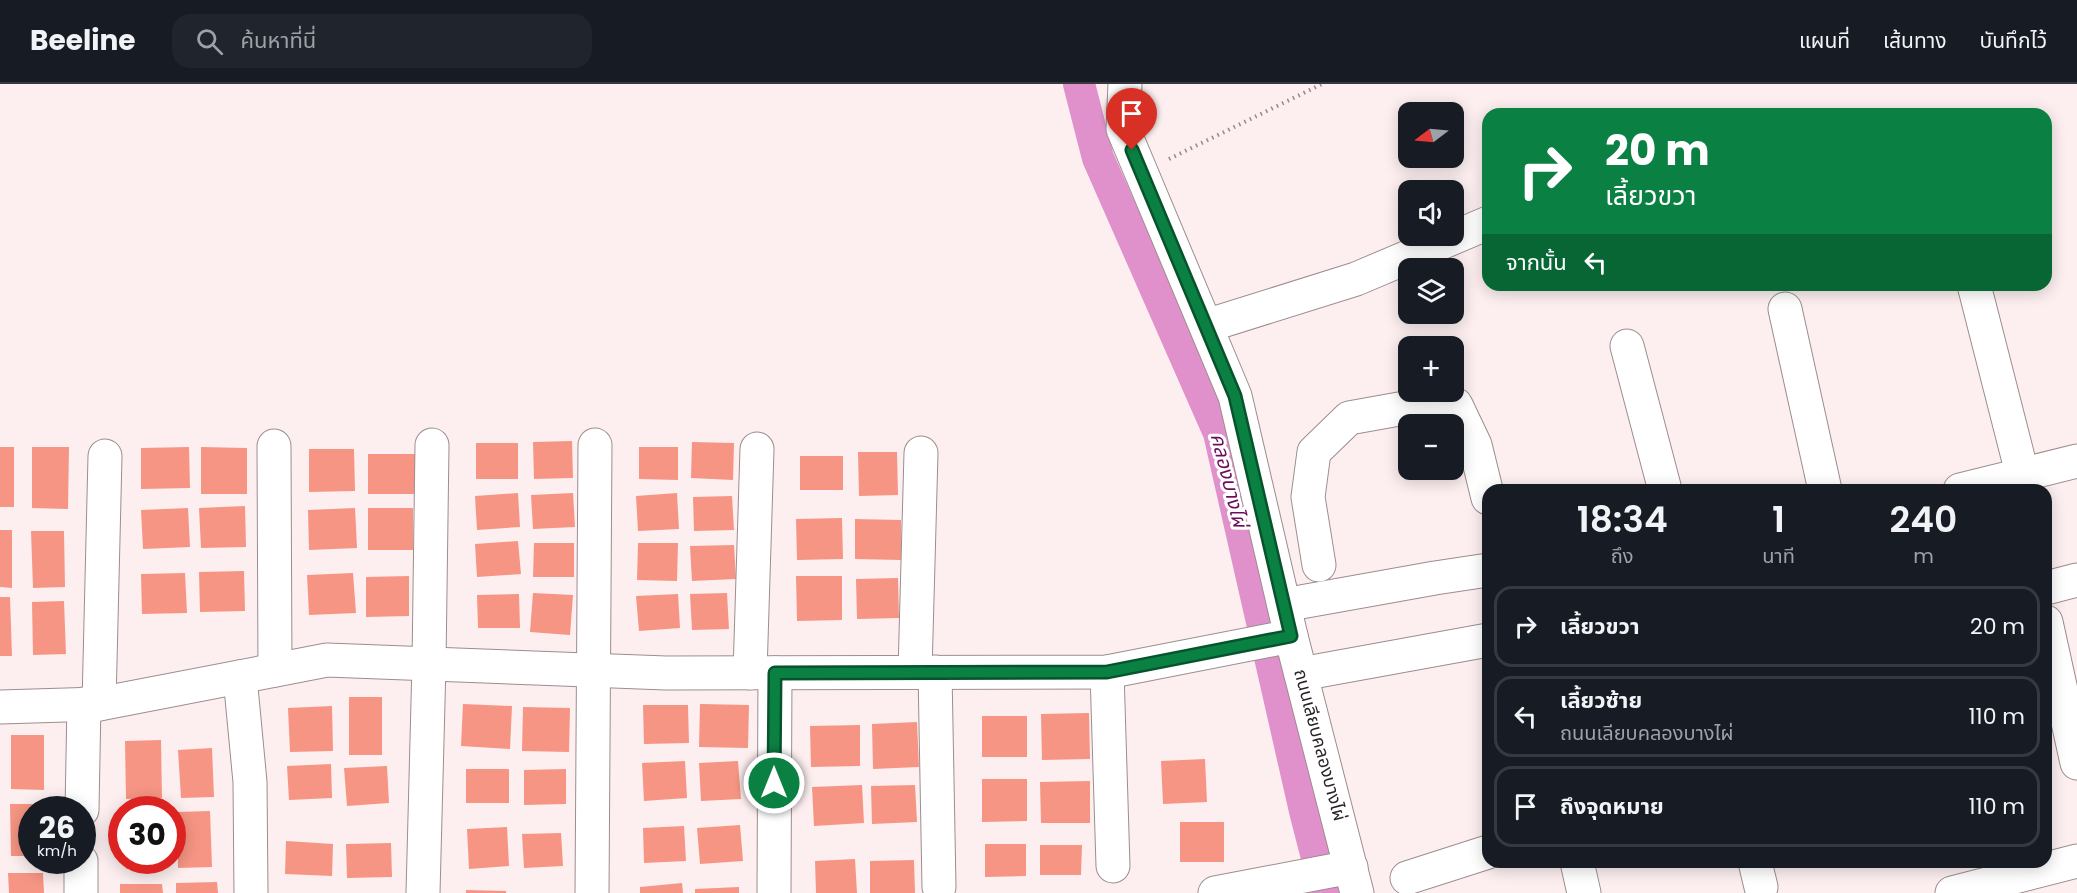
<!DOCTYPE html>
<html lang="th">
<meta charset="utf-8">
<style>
:root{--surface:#171b24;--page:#20242c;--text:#f1f3f6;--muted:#9ea1a6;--line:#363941}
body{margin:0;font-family:Poppins,"Noto Sans Thai",sans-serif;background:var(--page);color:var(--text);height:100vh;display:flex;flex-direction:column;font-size:22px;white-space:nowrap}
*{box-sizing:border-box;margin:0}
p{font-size:20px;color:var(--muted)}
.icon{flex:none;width:33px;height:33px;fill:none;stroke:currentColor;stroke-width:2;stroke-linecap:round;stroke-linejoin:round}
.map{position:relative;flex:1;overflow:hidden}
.drawer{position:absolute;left:1482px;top:400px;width:570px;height:384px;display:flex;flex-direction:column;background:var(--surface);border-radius:18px;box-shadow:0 3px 15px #0003}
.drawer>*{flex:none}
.banner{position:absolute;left:1482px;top:24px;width:570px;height:183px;border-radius:18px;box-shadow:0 3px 15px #0003;background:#0b8043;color:#fff;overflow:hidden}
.needle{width:39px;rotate:254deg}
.tools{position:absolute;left:1398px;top:18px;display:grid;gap:12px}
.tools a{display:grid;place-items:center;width:66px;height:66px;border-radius:12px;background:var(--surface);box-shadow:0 3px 15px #0003;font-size:30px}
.speed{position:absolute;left:18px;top:712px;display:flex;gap:12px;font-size:30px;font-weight:700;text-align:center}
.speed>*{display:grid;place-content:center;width:78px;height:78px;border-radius:50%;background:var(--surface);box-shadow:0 3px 15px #0003;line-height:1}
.speed small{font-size:15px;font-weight:400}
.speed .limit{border:9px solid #d22;background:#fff;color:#111}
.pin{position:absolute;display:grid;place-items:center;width:51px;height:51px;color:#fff;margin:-62px -26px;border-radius:50% 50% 50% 0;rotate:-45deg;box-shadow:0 0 6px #0007}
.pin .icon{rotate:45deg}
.me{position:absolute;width:66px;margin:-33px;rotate:0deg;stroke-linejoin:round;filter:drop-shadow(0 0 4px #0008)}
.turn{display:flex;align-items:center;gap:21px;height:126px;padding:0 24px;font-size:27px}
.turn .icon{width:78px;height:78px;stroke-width:2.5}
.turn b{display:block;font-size:42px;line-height:51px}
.then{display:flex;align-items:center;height:57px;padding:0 24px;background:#0003;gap:12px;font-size:22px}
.eta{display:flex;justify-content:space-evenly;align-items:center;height:102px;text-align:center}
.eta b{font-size:36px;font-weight:600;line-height:42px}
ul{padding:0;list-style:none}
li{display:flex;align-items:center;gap:18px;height:81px;margin:0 12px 9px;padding:0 12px;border:3px solid var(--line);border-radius:18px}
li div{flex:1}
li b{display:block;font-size:22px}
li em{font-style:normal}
header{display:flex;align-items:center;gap:36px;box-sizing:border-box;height:84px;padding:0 30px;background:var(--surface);border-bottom:2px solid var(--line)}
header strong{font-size:28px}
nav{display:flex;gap:33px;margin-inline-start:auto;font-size:21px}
.search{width:420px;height:54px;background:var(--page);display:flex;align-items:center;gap:15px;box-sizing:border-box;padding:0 21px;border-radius:18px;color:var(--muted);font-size:22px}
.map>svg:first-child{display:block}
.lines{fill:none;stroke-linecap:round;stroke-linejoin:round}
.canal{stroke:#e091cb;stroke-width:32}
.building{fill:#f69583}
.minor-casing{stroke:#9c8d8e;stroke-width:35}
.path{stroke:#93898a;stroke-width:4;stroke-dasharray:1.5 4.5;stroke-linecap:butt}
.minor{stroke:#fff;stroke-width:33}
.route-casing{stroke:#07532c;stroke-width:15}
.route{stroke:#0b8043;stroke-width:10}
.labels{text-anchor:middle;stroke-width:6;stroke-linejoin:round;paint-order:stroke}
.street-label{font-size:18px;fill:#2c2526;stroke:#fff}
.water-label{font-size:20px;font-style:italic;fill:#6d0e5c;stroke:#fff}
</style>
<header>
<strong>Beeline</strong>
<div class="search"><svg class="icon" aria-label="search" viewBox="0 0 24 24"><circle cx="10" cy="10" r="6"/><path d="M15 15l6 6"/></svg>ค้นหาที่นี่</div>
<nav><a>แผนที่</a><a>เส้นทาง</a><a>บันทึกไว้</a></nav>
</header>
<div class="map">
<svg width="2077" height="809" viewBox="0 0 2077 809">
<rect width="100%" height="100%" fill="#fdeff0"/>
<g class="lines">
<path class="canal" d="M1079,0L1098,74L1219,349L1305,727L1326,809"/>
</g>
<g class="building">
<path d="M572,357L573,394L534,395L533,358Z"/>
<path d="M692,358L734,359L733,396L691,394Z"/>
<rect x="476" y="359" width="42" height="36"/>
<rect x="0" y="363" width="14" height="60"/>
<path d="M32,363H69L68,425L32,424Z"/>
<path d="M189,363L190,404L141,405V364Z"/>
<path d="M201,363L247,364V410H201Z"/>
<path d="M639,363H678V396L639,395Z"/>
<path d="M309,365H354L355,407L309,408Z"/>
<path d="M858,368H897L898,411L859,412Z"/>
<rect x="368" y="370" width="48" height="40"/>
<rect x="800" y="372" width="43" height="34"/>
<path d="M518,409L520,443L477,446L475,412Z"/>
<path d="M573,409L575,443L533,445L531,411Z"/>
<path d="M677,409L679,445L638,447L636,412Z"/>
<path d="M732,412L734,446L694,447L693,413Z"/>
<path d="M245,422L246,463L201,464L199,424Z"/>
<path d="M188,424L190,463L143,465L141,426Z"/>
<path d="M355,424L357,464L309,466L308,426Z"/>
<rect x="368" y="424" width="45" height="42"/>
<path d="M842,434L843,475L797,476L796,435Z"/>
<path d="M855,435L901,436V476L855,475Z"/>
<path d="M0,446H12V504L0,503Z"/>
<path d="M31,447H64L65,503L33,504Z"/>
<path d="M518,457L521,490L477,493L475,460Z"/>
<path d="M534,459H574V493H533Z"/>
<path d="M638,459H678L677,497L637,496Z"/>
<path d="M734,461L736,495L692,497L690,462Z"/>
<path d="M244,487L245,527L200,528L199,488Z"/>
<path d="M185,489L187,529L142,530L141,490Z"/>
<path d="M353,489L356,529L309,531L307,491Z"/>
<path d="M409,492V532L366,533V493Z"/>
<path d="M796,492H842V536L797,537Z"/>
<path d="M898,494L899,534L857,535L856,495Z"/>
<path d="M533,509L573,511L570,551L530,548Z"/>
<path d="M727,509L729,545L692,546L690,510Z"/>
<path d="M519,510L520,544H478L477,511Z"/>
<path d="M678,510L680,544L639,547L636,512Z"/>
<path d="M0,513H10L12,572H0Z"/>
<path d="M64,517L66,570L33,571L32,518Z"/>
<rect x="349" y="613" width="33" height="58"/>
<path d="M463,620L512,622L510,665L461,662Z"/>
<path d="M700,620L749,621L748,664L699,663Z"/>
<path d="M643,621H688L689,659L644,660Z"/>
<path d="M332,622L333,667L290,668L288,624Z"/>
<path d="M523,623L570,624L569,668L522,667Z"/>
<path d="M1089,629L1090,675L1042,676L1041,630Z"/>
<rect x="982" y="632" width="45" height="41"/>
<path d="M917,638L919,683L873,685L872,640Z"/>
<path d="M860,641V682L811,683L810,642Z"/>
<path d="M11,651H44V706L11,705Z"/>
<path d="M161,656L162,714L126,715L125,657Z"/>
<path d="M212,664L214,713L181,714L178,666Z"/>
<path d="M1205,675L1207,718L1163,720L1161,677Z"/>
<path d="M685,677L687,714L644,717L642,679Z"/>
<path d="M738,677L741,715L701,717L699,679Z"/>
<path d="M331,680L332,714L289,716L287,682Z"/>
<path d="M387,682L389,719L347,722L344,684Z"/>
<rect x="466" y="685" width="43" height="34"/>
<path d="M566,685V720L524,721V686Z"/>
<path d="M982,695H1027V737L982,738Z"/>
<path d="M1090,697V739H1041L1040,698Z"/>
<path d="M862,701L864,739L814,742L812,703Z"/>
<path d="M915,701L917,738L872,740L871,702Z"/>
<path d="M10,720H46V726H32V772H11Z"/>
<path d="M210,727L212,783L178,784L177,728Z"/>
<rect x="1180" y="738" width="44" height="40"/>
<path d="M740,741L743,777L700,780L697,744Z"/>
<path d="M684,742L686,777L644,779L643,744Z"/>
<path d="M507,743L509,782L469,785L467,745Z"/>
<path d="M561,749L563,782L524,784L522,750Z"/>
<path d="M286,757L333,760L332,792L285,790Z"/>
<path d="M391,759L392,793L347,794L346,760Z"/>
<path d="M985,760H1026V792L985,793Z"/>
<path d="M1040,761H1082L1081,791H1040Z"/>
<path d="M855,775L857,809H816L815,777Z"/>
<path d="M914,776L915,809H870V777Z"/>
<rect x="126" y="777" width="36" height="8"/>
<path d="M8,789H43L44,809H9Z"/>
<path d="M217,798L218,809H176V799Z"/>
<path d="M682,799L683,809H640V803Z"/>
<path d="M120,800H162L163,809H120Z"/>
<path d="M739,803V809H695V805Z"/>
<path d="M466,806L506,807V809H466Z"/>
</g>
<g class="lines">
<defs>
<g id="minor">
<path d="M1125,0L1123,45L1235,312L1291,552L1357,809"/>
<path d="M1974,201L2022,389"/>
<path d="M1785,225L1825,406"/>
<path d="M1206,242L1356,195L1488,139"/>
<path d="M1627,262L1665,406"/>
<path d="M274,362L275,586"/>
<path d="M1960,406L2077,377"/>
<path d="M1319,481L1308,413L1314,368L1349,334L1427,320L1456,321L1475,361L1488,414"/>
<path d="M2046,504L2077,496"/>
<path d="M1284,521L1435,494L1488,486"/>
<path d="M2046,538L2077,679"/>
<path d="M915,588L921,369"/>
<path d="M935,588L939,803"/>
<path d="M1107,588L1113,782"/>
<path d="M750,589L757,365"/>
<path d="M1301,590L1488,556"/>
<path d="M240,593L250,698L251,809"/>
<path d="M99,620L105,372"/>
<path d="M0,623L99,620L327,576L666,589L1107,588L1291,552"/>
<path d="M82,726L84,620"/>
<path d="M1577,778L1584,809"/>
<path d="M1755,778L1761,803"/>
<path d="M1407,794L1488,768"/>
<path d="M81,809V777"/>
<path d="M423,809L429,580L432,361"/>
<path d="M592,809L595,361"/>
<path d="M774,809L775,589"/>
<path d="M1215,809L1351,783"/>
<path d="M1952,809L2077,777"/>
</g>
</defs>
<use href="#minor" class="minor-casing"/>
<path class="path" d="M1169,75L1322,0"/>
<use href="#minor" class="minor"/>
</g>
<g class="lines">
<defs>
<path id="route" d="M774,699L775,589L1107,588L1291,552L1235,312L1132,66"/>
</defs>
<use href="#route" class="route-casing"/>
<use href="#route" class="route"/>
</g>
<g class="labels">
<g class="street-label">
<text transform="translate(1320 661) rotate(75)" y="6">ถนนเลียบคลองบางไผ่</text>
</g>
<g class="water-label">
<text transform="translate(1229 396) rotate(76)" y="7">คลองบางไผ่</text>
</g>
</g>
</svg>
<div class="tools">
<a><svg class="needle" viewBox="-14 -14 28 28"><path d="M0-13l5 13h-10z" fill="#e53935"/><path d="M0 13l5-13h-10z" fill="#9ea1a6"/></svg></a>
<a><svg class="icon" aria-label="sound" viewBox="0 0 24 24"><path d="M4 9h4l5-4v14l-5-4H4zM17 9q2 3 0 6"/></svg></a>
<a><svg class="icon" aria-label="layers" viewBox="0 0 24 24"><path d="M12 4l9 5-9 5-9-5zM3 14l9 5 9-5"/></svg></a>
<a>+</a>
<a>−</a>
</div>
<div class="speed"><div>26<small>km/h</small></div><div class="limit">30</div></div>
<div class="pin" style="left:1132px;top:66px;background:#d93025"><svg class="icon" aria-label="arrive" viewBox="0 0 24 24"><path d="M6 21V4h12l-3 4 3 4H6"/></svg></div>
<svg class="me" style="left:774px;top:699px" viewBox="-20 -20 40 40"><circle r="17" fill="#0b8043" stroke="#fff" stroke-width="3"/><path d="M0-11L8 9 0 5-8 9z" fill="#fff"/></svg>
<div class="banner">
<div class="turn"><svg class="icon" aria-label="right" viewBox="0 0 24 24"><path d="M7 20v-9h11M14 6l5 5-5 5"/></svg><div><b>20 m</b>เลี้ยวขวา</div></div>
<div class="then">จากนั้น<svg class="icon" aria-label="left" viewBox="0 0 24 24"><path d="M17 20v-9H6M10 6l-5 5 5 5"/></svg></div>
</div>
<section class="drawer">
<div class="eta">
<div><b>18:34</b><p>ถึง</p></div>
<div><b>1</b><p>นาที</p></div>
<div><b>240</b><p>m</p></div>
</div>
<ul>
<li><svg class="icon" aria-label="right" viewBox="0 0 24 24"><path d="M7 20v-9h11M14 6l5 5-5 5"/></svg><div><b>เลี้ยวขวา</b></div><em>20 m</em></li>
<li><svg class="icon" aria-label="left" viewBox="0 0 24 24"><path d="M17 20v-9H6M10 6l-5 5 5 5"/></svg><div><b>เลี้ยวซ้าย</b><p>ถนนเลียบคลองบางไผ่</p></div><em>110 m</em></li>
<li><svg class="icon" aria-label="arrive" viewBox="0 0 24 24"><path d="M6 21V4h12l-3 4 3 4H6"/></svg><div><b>ถึงจุดหมาย</b></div><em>110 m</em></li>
</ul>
</section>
</div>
